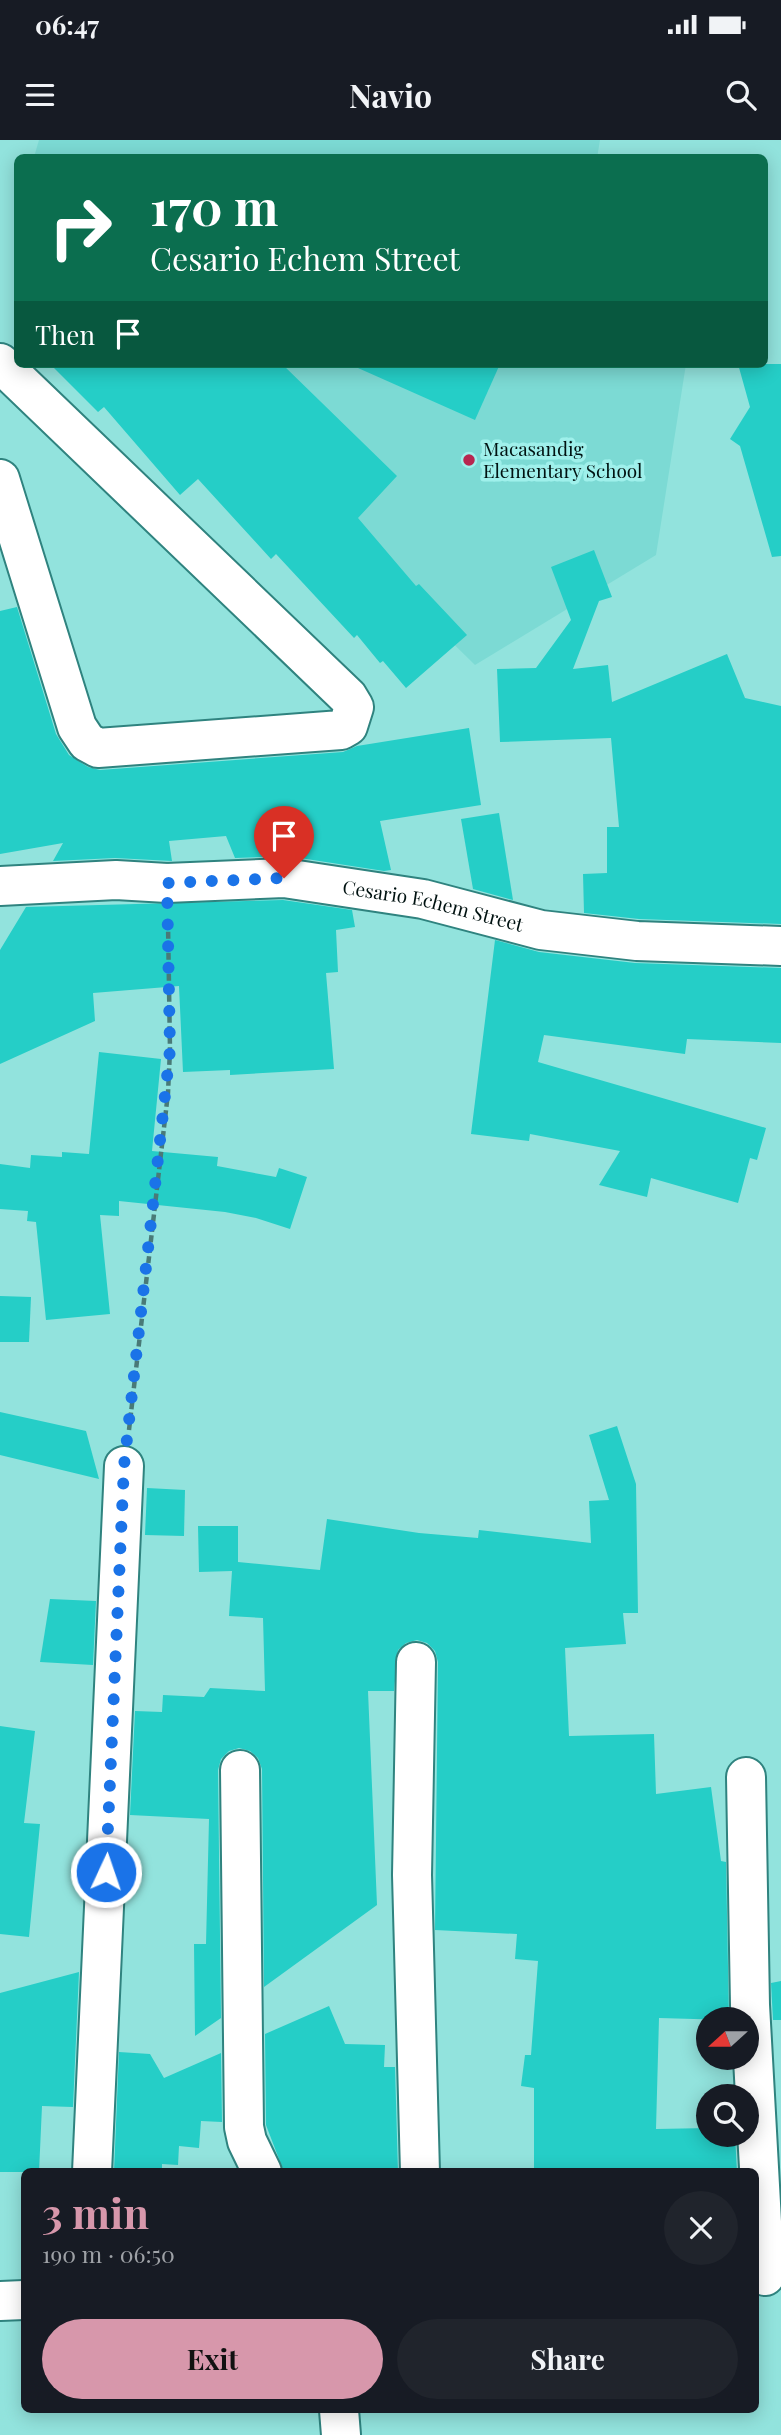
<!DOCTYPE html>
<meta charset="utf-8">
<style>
:root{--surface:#171b24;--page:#20242c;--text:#f1f3f6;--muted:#9ea1a6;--accent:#d797ab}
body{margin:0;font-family:"Playfair Display",serif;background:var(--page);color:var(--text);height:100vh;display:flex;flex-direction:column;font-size:26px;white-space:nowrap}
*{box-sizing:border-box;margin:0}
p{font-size:23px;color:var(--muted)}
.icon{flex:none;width:38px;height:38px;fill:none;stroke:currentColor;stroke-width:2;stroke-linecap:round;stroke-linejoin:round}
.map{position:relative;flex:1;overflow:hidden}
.details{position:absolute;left:21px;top:2028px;width:738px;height:245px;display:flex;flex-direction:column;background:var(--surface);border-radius:10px;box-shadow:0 4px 18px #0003}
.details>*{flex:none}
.banner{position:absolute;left:14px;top:14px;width:754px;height:214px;border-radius:10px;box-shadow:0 4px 18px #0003;background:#0b6e4f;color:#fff;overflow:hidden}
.needle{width:46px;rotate:249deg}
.controls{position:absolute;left:696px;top:1867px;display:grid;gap:14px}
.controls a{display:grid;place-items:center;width:63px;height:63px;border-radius:50%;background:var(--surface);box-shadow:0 4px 18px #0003;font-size:35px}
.pin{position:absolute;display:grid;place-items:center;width:60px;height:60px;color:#fff;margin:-72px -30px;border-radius:50% 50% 50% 0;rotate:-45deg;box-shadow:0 0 7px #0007}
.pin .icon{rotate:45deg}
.me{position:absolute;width:77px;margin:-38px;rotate:3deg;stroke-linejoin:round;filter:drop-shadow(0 0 5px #0008)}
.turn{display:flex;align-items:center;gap:24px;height:147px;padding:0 21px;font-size:32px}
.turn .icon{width:91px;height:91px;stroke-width:2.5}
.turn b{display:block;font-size:49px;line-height:60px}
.then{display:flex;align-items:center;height:66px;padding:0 21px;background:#0003;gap:14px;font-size:26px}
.round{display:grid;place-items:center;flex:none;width:74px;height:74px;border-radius:37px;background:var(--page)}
.overview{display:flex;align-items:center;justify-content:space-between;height:119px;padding:0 21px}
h1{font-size:42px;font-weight:700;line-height:52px;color:var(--accent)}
.action{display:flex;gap:14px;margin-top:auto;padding:14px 21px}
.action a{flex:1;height:80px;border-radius:42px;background:var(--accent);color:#111;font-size:28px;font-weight:700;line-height:80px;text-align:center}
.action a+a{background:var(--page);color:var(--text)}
.status{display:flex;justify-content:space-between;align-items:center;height:49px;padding:0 35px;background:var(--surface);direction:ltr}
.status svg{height:19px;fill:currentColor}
header{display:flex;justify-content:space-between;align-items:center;height:91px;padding:0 21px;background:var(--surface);font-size:32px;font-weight:700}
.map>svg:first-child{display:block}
.built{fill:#7cdad4}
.building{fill:#25cec7}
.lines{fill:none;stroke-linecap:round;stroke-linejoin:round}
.minor-casing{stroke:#2f837f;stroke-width:42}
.path{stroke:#497a77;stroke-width:4.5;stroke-dasharray:7 3.5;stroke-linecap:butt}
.minor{stroke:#fff;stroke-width:38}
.route{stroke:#1a73e8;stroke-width:12;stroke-dasharray:0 21.6}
.poi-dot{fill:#b72750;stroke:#9ff0eb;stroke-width:2.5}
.labels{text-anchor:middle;stroke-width:7;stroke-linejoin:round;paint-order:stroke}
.poi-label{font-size:19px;fill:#001211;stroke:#9ff0eb;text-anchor:start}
.street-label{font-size:19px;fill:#001211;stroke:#9ff0eb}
</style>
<div class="status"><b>06:47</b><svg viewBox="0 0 49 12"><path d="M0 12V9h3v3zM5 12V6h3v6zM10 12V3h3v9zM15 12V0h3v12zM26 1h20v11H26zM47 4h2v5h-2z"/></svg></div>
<header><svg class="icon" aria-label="menu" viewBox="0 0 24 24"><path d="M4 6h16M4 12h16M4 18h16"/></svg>Navio<svg class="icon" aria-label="search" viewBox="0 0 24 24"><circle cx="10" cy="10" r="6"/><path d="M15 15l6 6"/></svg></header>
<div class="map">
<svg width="781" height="2295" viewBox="0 0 781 2295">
<rect width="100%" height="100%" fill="#92e3dd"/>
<g class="built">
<path d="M39,0H600L597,18L34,17Z"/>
<path d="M169,224H686L656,415L475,525Z"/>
</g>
<g class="building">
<path d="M50,224H282L397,336L358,378L416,446L419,444L467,495L406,548L383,521L380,523L357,495L354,498L276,414L271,419L198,339L180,355L104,267L98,272Z"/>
<path d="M349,224H500L475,280Z"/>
<path d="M738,224H781V416L772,417L740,306L730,299L750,267Z"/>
<path d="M594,410L612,457L599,461L573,529L608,525L612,562L727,514L745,558L781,566V784L639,779L584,773L583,734L607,733V687H619L611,598L500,602L497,529L536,528L571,480L551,427Z"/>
<path d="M17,467L56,594L69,615L88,627L100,630L343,612L357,606L469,588L481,665L380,681L391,730L384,731L287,716L235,718L226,696L169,701L172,721L115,718L53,721L63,703L0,714V471Z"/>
<path d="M499,673L513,760L473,749L461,679Z"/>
<path d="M283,760L352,770L355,787L336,790L338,832L326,833L334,929L230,935V930L183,932L179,846L93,853L95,881L0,924V810L26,767Z"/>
<path d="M495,800L539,812L635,823L781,828V903L687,899L685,914L544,895L538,922L766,988L757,1020L750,1018L738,1063L651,1038L647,1057L599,1045L620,1011L530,994L529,1001L471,994Z"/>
<path d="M99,912L161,919L152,1011L218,1017L217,1026L276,1037L279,1028L307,1037L290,1089L256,1078L225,1072L119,1061V1076L100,1075L110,1174L46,1180L36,1082L27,1081L28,1071L0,1069V1024L30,1028L31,1015L62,1017V1012L89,1014Z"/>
<path d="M0,1156L31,1157L29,1202H0Z"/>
<path d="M0,1272L86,1291L99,1339L0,1315Z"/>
<path d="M617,1286L636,1344L638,1473H623L626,1504L565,1508L569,1596L654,1594L656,1654L711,1647L721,1721L726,1722L729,1880L659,1878L656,1989L709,1988V1995H735L737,2032H593V2028H534V1948L521,1946L525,1915H531L538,1821L515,1819L517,1794L435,1790L438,1522L435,1511L427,1503L417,1500L406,1503L398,1510L394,1551H368L377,1765L264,1847L262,1629L258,1618L250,1611L239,1608L229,1611L221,1619L218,1630L221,1878L195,1896L194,1804H206L209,1679L130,1675L135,1571L162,1572L163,1555L204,1557L210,1548L265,1551L263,1478L229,1476L232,1431L199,1432L198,1386H238V1422L320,1430L327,1379L419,1393L478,1398L479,1390L591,1403L589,1361L609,1360L589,1295Z"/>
<path d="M147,1348L185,1350L184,1396L145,1395Z"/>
<path d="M50,1459L96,1461L93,1525L40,1522Z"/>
<path d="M0,1586L35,1591L24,1683L40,1684L29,1797L0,1794Z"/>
<path d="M79,1832L73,1967L42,1966L39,2032H0V1853Z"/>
<path d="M781,1841V1880H773L771,1843Z"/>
<path d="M329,1866L345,1904L385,1905L384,1927H395L398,2032H284L266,1985L265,1894Z"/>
<path d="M119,1912L150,1914L164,1938L221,1913L222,1982L201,1981L199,2008L179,2006L178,2025L162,2024V2032H114Z"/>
</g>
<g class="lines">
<defs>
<g id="minor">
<path d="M0,223L348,557L354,567L348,586L341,590L98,608L87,602L77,587L0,339"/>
<path id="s1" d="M0,746L116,740L167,743L284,738L423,759L541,790L637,801L781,806"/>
<path d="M416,1522L412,1735L420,2032"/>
<path d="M240,1630L244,1987L247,2001L262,2032"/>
<path d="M746,1637L750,1865L765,2136"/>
<path d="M92,2032L124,1326"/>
<path d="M0,2161L24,2160"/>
<path d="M339,2270L341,2295"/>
</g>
</defs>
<use href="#minor" class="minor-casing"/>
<path class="path" d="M129,1290L168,953L170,910L168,783"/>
<use href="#minor" class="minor"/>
</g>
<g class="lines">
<path class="route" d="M106,1732L124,1326L170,910L167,743L284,738"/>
</g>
<circle class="poi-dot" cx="469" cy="320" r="7"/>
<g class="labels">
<g class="poi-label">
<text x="483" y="316">Macasandig<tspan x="483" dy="22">Elementary School</tspan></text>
</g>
<g class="street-label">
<text dy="7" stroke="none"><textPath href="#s1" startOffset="436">Cesario Echem Street</textPath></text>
</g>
</g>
</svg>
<div class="controls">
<a><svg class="needle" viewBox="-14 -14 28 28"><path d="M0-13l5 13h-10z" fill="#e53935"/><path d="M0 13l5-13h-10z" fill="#9ea1a6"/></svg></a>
<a><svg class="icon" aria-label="search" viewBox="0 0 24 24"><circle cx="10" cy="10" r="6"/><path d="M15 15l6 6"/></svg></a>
</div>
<div class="pin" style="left:284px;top:738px;background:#d93025"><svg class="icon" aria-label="arrive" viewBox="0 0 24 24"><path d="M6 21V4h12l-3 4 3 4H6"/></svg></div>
<svg class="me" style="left:106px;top:1732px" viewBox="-20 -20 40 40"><circle r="17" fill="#1a73e8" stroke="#fff" stroke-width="3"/><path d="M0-11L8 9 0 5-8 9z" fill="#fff"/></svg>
<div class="banner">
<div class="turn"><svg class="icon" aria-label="right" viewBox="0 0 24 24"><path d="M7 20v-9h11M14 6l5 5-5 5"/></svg><div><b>170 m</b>Cesario Echem Street</div></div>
<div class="then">Then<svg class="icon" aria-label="arrive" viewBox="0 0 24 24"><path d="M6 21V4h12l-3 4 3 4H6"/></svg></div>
</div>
<section class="details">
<div class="overview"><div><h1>3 min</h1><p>190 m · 06:50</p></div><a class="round"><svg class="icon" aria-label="close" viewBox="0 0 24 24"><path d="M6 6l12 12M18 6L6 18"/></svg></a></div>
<div class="action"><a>Exit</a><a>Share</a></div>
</section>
</div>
